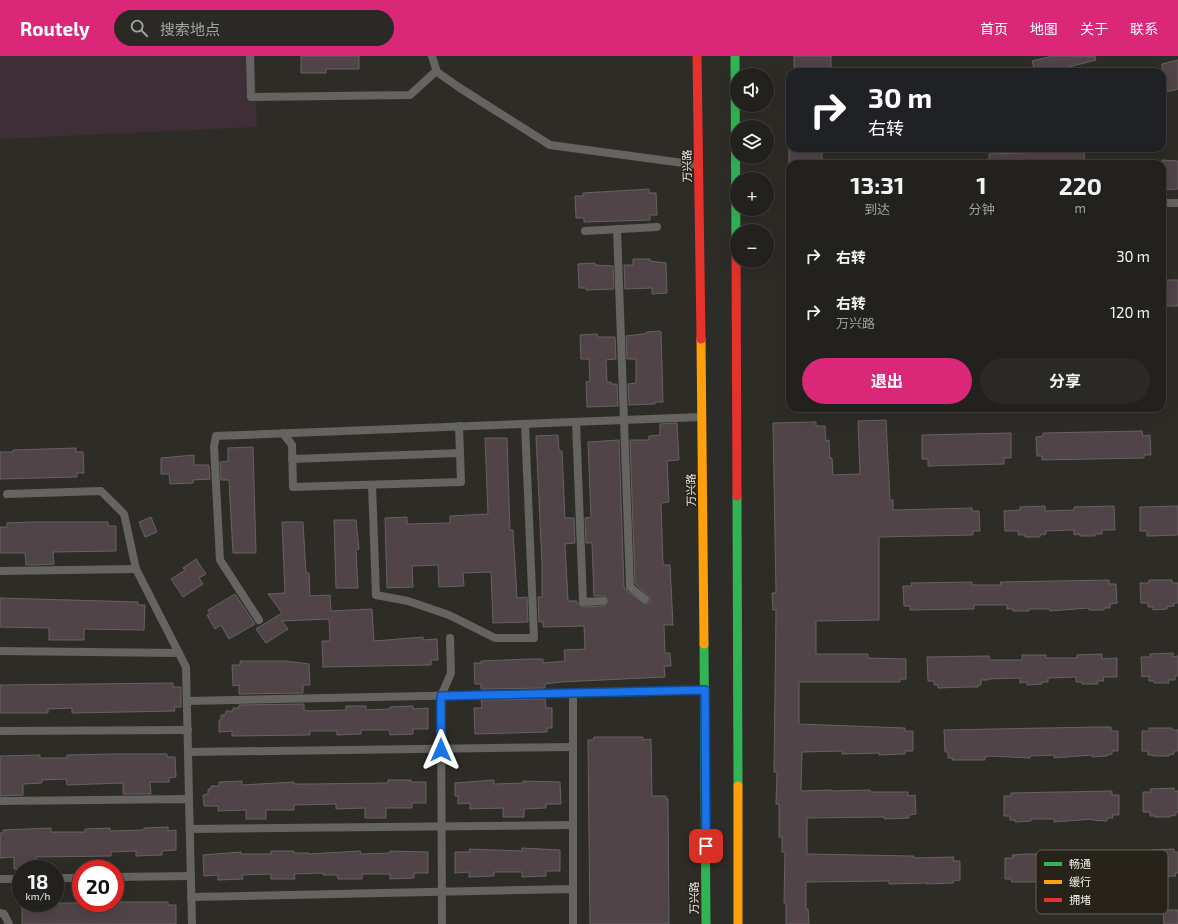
<!DOCTYPE html>
<html lang="zh">
<meta charset="utf-8">
<style>
:root{--surface:#22211d;--page:#2a2926;--text:#f1f3f6;--muted:#a2a3a4;--line:#3f3e3b;--accent:#db2777}
body{margin:0;font-family:"Exo 2","Noto Sans SC",sans-serif;background:var(--page);color:var(--text);height:100vh;display:flex;flex-direction:column;font-size:15px;white-space:nowrap}
*{box-sizing:border-box;margin:0}
p{font-size:13px;color:var(--muted)}
.icon{flex:none;width:22px;height:22px;fill:none;stroke:currentColor;stroke-width:2;stroke-linecap:round;stroke-linejoin:round}
.map{position:relative;flex:1;overflow:hidden}
.sheet{position:absolute;left:786px;top:104px;width:380px;height:252px;display:flex;flex-direction:column;background:var(--surface);border-radius:12px;box-shadow:0 4px 16px #0002,0 0 0 1px var(--line)}
.sheet>*{flex:none}
.hud{position:absolute;left:786px;top:12px;width:380px;height:84px;border-radius:12px;box-shadow:0 4px 16px #0002,0 0 0 1px var(--line);background:#202124;color:#fff;overflow:hidden}
.tools{position:absolute;left:730px;top:12px;display:grid;gap:8px}
.tools a{display:grid;place-items:center;width:44px;height:44px;border-radius:50%;background:var(--surface);box-shadow:0 4px 16px #0002,0 0 0 1px var(--line);font-size:20px}
.speed{position:absolute;left:12px;top:804px;display:flex;gap:8px;font-size:20px;font-weight:700;text-align:center}
.speed>*{display:grid;place-content:center;width:52px;height:52px;border-radius:50%;background:var(--surface);box-shadow:0 4px 16px #0002,0 0 0 1px var(--line);line-height:1}
.speed small{font-size:10px;font-weight:400}
.speed .limit{border:6px solid #d22;background:#fff;color:#111}
.pin{position:absolute;display:grid;place-items:center;width:34px;height:34px;color:#fff;margin:-17px;border-radius:8px;box-shadow:0 2px 6px #0006}
.me{position:absolute;width:44px;margin:-22px;rotate:0deg;stroke-linejoin:round;filter:drop-shadow(0 0 3px #0008)}
.turn{display:flex;align-items:center;gap:14px;height:84px;padding:0 16px;font-size:18px}
.turn .icon{width:52px;height:52px;stroke-width:2.5}
.turn b{display:block;font-size:28px;line-height:34px}
.eta{display:flex;justify-content:space-evenly;align-items:center;height:68px;text-align:center}
.eta b{font-size:24px;font-weight:700;line-height:28px}
.action{display:flex;gap:8px;margin-top:auto;padding:8px 16px}
.action a{flex:1;height:46px;border-radius:24px;background:var(--accent);color:#fff;font-size:16px;font-weight:700;line-height:46px;text-align:center}
.action a+a{background:var(--page);color:var(--text)}
ul{padding:0;list-style:none}
li{display:flex;align-items:center;gap:12px;height:56px;padding:0 16px}
li div{flex:1}
li b{display:block;font-size:15px}
li em{font-style:normal}
header{display:flex;align-items:center;gap:24px;box-sizing:border-box;height:56px;padding:0 20px;background:var(--accent);color:#fff}
header strong{font-size:19px}
nav{display:flex;gap:22px;margin-inline-start:auto;font-size:14px}
.search{width:280px;height:36px;background:var(--page);display:flex;align-items:center;gap:10px;box-sizing:border-box;padding:0 14px;border-radius:22px;color:var(--muted);font-size:15px}
.map>svg:first-child{display:block}
.industrial{fill:#3e2f37}
.building{fill:#514449;stroke:#666261}
.lines{fill:none;stroke-linecap:round;stroke-linejoin:round}
.lane{stroke:#656460;stroke-width:8}
.fast{stroke:#30b455;stroke-width:9}
.slow{stroke:#ff9f0a;stroke-width:9}
.jam{stroke:#e5322d;stroke-width:9}
.route-casing{stroke:#114b97;stroke-width:10}
.route{stroke:#1a73e8;stroke-width:7}
.labels{text-anchor:middle;stroke-width:3;stroke-linejoin:round;paint-order:stroke}
.street-label{font-size:11px;fill:#f2f0e9;stroke:#27231a}
.key{fill:#27231a;stroke:#646058;stroke-width:1}
.key-label{font-size:11px;fill:#f2f0e9}
</style>
<header>
<strong>Routely</strong>
<div class="search"><svg class="icon" aria-label="search" viewBox="0 0 24 24"><circle cx="10" cy="10" r="6"/><path d="M15 15l6 6"/></svg>搜索地点</div>
<nav><a>首页</a><a>地图</a><a>关于</a><a>联系</a></nav>
</header>
<div class="map">
<svg width="1178" height="868" viewBox="0 0 1178 868">
<rect width="100%" height="100%" fill="#2e2c27"/>
<path class="industrial" d="M0,0H255L257,71L0,83Z"/>
<g class="building">
<path d="M301,0H359V13H326V17H301Z"/>
<rect x="794" y="0" width="37" height="16"/>
<path d="M1053,0H1095L1096,4L1049,16H1035L1032,5Z"/>
<path d="M1178,4V33L1162,37V8Z"/>
<rect x="789" y="92" width="33" height="16"/>
<path d="M1047,96H1084L1085,108H989V98Z"/>
<path d="M1162,104L1178,105V133L1164,134Z"/>
<path d="M649,133V137H656L657,159H650V164L584,166V162H576L575,140H583V137Z"/>
<path d="M633,203H650V205L666,207L667,237L652,238V232L625,233L624,209H633Z"/>
<path d="M595,207V209L613,210L614,233L586,234V232H579L578,208Z"/>
<path d="M1162,224H1178V250H1164Z"/>
<path d="M659,275L661,276L663,346H655V348L629,349L628,328L636,327V303H627L626,280L644,278L647,276Z"/>
<path d="M597,278L598,281H615L616,303L606,304L607,326H611V328H617L618,350L587,351L586,326L590,325L589,303H581L580,279Z"/>
<path d="M886,364L890,444H893V454L972,452V455H979L980,475H973V479L879,481V564L816,565V598H868V602L906,603V623H900V626H799V668L905,672V675H913V695H905V698L879,699V697L842,698V695L802,696L801,735L832,734V735L870,734L871,736H908V740L915,739L916,758L909,759V762L884,763V761L807,762V798L914,800V802L954,801L953,805H960V824L953,825V827L927,828V827L889,828V825L806,826V853H808L809,868H786V847H784L785,796H782V781H779V748H776L777,716H774L776,554H773L772,537H776L773,367L816,366V370H825L826,385L829,384L830,402H832L833,419L860,418L858,365Z"/>
<path d="M677,367L679,404L667,405L669,446L661,447L663,509H670L673,569H664L665,597H670L671,610H664L665,621L561,626L545,628V632L481,633V628H475L474,607H481V605L529,603H543V607L565,605L564,594L585,593L584,570L543,571V566H539L538,541H542V508L536,380L558,379L559,395H562L565,462H574L575,487L565,488L568,545H577L579,549L583,551L604,550L608,545L605,540H594L592,487H586L585,462L591,461L588,386L619,384L624,531L627,535L645,548L650,546V541L635,528L630,384H649V380L660,379V368Z"/>
<path d="M1142,375L1143,380L1150,379L1151,399H1144V402L1042,404V400H1037L1036,381L1043,380V377Z"/>
<path d="M1011,377V402H1004V408L928,410V403H922V379Z"/>
<path d="M485,382H507L510,474H513L517,542L527,541L528,566L493,567L491,516L463,517L464,530L439,531L438,509L412,510L413,531L387,532L385,462L407,461V468L450,467V460L488,458Z"/>
<path d="M253,391L256,497H233L229,424H221L220,406L228,405V392Z"/>
<path d="M76,392V396H83L84,417H77V421L0,423V396H13V394Z"/>
<path d="M194,399V409H209L210,423L193,424V427L170,428L169,418H161V402Z"/>
<path d="M1045,450V455L1074,454V451L1114,450L1115,474H1102V478H1095V480H1080V478L1074,479V474L1046,475V478L1040,479V481H1025V479H1018V475H1005L1004,455L1020,454V451Z"/>
<path d="M1178,450V479L1150,480H1147V475H1140V451Z"/>
<path d="M151,461L157,476L145,481L139,466Z"/>
<path d="M334,464H356L359,493L356,494L358,532H336Z"/>
<path d="M31,466H108V470H116V495L53,496L54,508L38,509H26L25,497H0V471H7V467Z"/>
<path d="M282,466H303L306,517H309L310,540L330,539L331,555L372,553L374,585L423,581V584L437,583L438,604H431V609L323,611L322,585H330L329,563L282,565L288,573L266,587L256,573L282,557L268,538L285,537Z"/>
<path d="M196,503L206,518L199,522L203,528L183,541L171,523L185,514L183,512Z"/>
<path d="M1109,524V528H1116L1117,547L1110,548V552H1104V554H1089V552L1050,555V553H1029V555H1013V553H1007V549H974V553L910,554V550H904L903,530H912L911,527L972,526V529H1001L1000,526Z"/>
<path d="M1149,524H1172V527H1178V547H1174V550L1167,551V553L1153,554V551H1148V547H1141L1140,527H1149Z"/>
<path d="M235,538L255,568L229,583L221,569L215,573L207,559L210,558L208,554Z"/>
<path d="M0,542L138,546V549H145L144,574L84,573V584H49V572L0,571Z"/>
<path d="M1173,597V601L1178,600V620H1175V624H1168L1169,627H1154V625H1149V620L1142,621L1141,601H1150V598Z"/>
<path d="M1102,598V603L1117,602V621H1103L1104,625H1097L1098,628H1082V626H1076V621L1048,622V626H1042V628L1027,629V626L1020,627V622L988,623V624H981V629H978V631H967L938,632V629H934V625H928L927,601L989,600L990,604H1022V599H1046V602H1077V599Z"/>
<path d="M240,605H286L309,608L310,629H303V637L239,638V629L233,630L232,609H240Z"/>
<path d="M173,627V631H181V651H174L175,655L72,657V652L48,653V657H0V629Z"/>
<path d="M545,643L546,652H552V672H547V676L475,678L474,652H482L481,644Z"/>
<path d="M304,648V654L309,655L346,654V650H366V654L390,653V651L413,650V653L428,652V673H413V678L390,679L389,674H361V678L337,679V675H310V679L232,680V675L219,676V664H221V659H225L226,655H233V652H239V649Z"/>
<path d="M1097,671H1111V675H1118V695H1112V698L1107,699V700L1092,701V699L1054,702V699L1030,700V702L990,700L985,701V704H952L953,702H948V696H945L944,674Z"/>
<path d="M1149,672H1172V674H1178V695H1174V698L1169,699V700H1153V699H1148V695H1142V675H1149Z"/>
<path d="M594,681H643V684L651,683L652,740H666V743H668L669,868H590L588,684H593Z"/>
<path d="M115,698H167V701H175L176,721L169,722V726H150L151,738H123V727L67,729L66,723L42,724V727L23,728V739L0,740V700L40,699V702H67V699Z"/>
<path d="M388,724H411V726H426V747H412V752H386V762H365V752L336,753V748L294,749V754H266V763H246V754L218,755V750H204L203,739L208,738V733H211V730H219V726L242,725V729L294,726V728H308L388,727Z"/>
<path d="M494,724V728L523,727V725L560,726L561,748H546V752L524,753V761H503V752L470,753V747L458,748V740H455V727Z"/>
<path d="M1174,732V735H1178V756H1176V759L1170,760V761H1155V760H1150V756H1143V736H1151L1150,733Z"/>
<path d="M1112,735V739H1119V759H1112L1113,762H1107V765L1092,764L1093,763L1054,766V763H1031V765L1015,766V764H1010V760H1004V740H1011V737Z"/>
<path d="M168,771V775L176,774V794L162,795V799L136,800V795L111,796V800L36,801V813H14V801L0,802V777H3V774L51,772V776H85V773L110,772V775L144,774V772Z"/>
<path d="M522,792L560,794V815H546V820L522,821V816H494V820L469,821V816L455,817V796H470L469,793L522,795Z"/>
<path d="M1174,793V796H1178V817H1175L1176,820L1149,821V817H1143V797H1150L1151,794Z"/>
<path d="M271,795H294V797H309V798L360,795L361,798L390,797V795L428,796V817H414V822L390,823V818H362V823H338L337,819H323V817L294,818L295,823H271V818L242,819L243,823L218,824V819L204,820L203,799L241,796V798H271Z"/>
<path d="M1026,798H1113V801H1120V821H1114V825L1087,826H1012L1011,823H1005V802H1013L1012,799Z"/>
<path d="M115,846H168V849H176V868H22V848Z"/>
<path d="M1163,854H1178V868H1164Z"/>
</g>
<g class="lines">
<g class="lane">
<path d="M250,0L251,41L410,39L434,17"/>
<path d="M432,0L437,16L460,32L550,89L698,109"/>
<path d="M1162,147H1178"/>
<path d="M617,173L630,531L645,543"/>
<path d="M585,175L657,171"/>
<path d="M576,366L583,546L603,545"/>
<path d="M283,377L292,389L293,431L461,426L459,370"/>
<path d="M292,403L460,397"/>
<path d="M372,429L376,539L408,545L449,559L495,582H534L525,368"/>
<path d="M7,438L101,435L124,458L136,513L186,611L188,696"/>
<path d="M0,515L136,513"/>
<path d="M259,564L220,504L214,390L216,380L701,361"/>
<path d="M0,595L179,597"/>
<path d="M187,645L573,637"/>
<path d="M0,675L188,674"/>
<path d="M189,743L188,696L573,691"/>
<path d="M0,745L189,743L192,868"/>
<path d="M190,773L573,769"/>
<path d="M115,821L191,820"/>
<path d="M55,822H81"/>
<path d="M0,823H21"/>
<path d="M191,841L573,833"/>
<path d="M0,857L4,858L9,868"/>
<path d="M442,868L441,640L451,617L450,582"/>
<path d="M573,868V637L705,634"/>
</g>
<g class="fast">
<path d="M735,0L736,192"/>
<path d="M737,440L738,730"/>
<path d="M704,588L706,868"/>
</g>
<g class="slow">
<path d="M701,283L704,588"/>
<path d="M738,730V868"/>
</g>
<g class="jam">
<path d="M697,0L701,283"/>
<path d="M736,192L737,440"/>
</g>
</g>
<g class="lines">
<defs>
<path id="route" d="M441,694V640L705,634L706,790"/>
</defs>
<use href="#route" class="route-casing"/>
<use href="#route" class="route"/>
</g>
<g class="labels">
<g class="street-label">
<text transform="translate(687 110) rotate(-91)" y="4">万兴路</text>
<text transform="translate(691 434) rotate(-91)" y="4">万兴路</text>
<text transform="translate(694 842) rotate(-90)" y="4">万兴路</text>
</g>
</g>
<rect x="1036" y="794" width="132" height="64" rx="6" class="key"/>
<rect x="1044" y="806" width="18" height="4" fill="#30b455"/>
<rect x="1044" y="824" width="18" height="4" fill="#ff9f0a"/>
<rect x="1044" y="842" width="18" height="4" fill="#e5322d"/>
<g class="key-label">
<text x="1069" y="812">畅通</text>
<text x="1069" y="830">缓行</text>
<text x="1069" y="848">拥堵</text>
</g>
</svg>
<div class="tools">
<a><svg class="icon" aria-label="sound" viewBox="0 0 24 24"><path d="M4 9h4l5-4v14l-5-4H4zM17 9q2 3 0 6"/></svg></a>
<a><svg class="icon" aria-label="layers" viewBox="0 0 24 24"><path d="M12 4l9 5-9 5-9-5zM3 14l9 5 9-5"/></svg></a>
<a>+</a>
<a>−</a>
</div>
<div class="speed"><div>18<small>km/h</small></div><div class="limit">20</div></div>
<div class="pin" style="left:706px;top:790px;background:#d93025"><svg class="icon" aria-label="arrive" viewBox="0 0 24 24"><path d="M6 21V4h12l-3 4 3 4H6"/></svg></div>
<svg class="me" style="left:441px;top:694px" viewBox="-20 -20 40 40"><path d="M0-17L14 15 0 8-14 15z" fill="#1a73e8" stroke="#fff" stroke-width="4"/></svg>
<div class="hud">
<div class="turn"><svg class="icon" aria-label="right" viewBox="0 0 24 24"><path d="M7 20v-9h11M14 6l5 5-5 5"/></svg><div><b>30 m</b>右转</div></div>
</div>
<section class="sheet">
<div class="eta">
<div><b>13:31</b><p>到达</p></div>
<div><b>1</b><p>分钟</p></div>
<div><b>220</b><p>m</p></div>
</div>
<ul>
<li><svg class="icon" aria-label="right" viewBox="0 0 24 24"><path d="M7 20v-9h11M14 6l5 5-5 5"/></svg><div><b>右转</b></div><em>30 m</em></li>
<li><svg class="icon" aria-label="right" viewBox="0 0 24 24"><path d="M7 20v-9h11M14 6l5 5-5 5"/></svg><div><b>右转</b><p>万兴路</p></div><em>120 m</em></li>
</ul>
<div class="action"><a>退出</a><a>分享</a></div>
</section>
</div>
